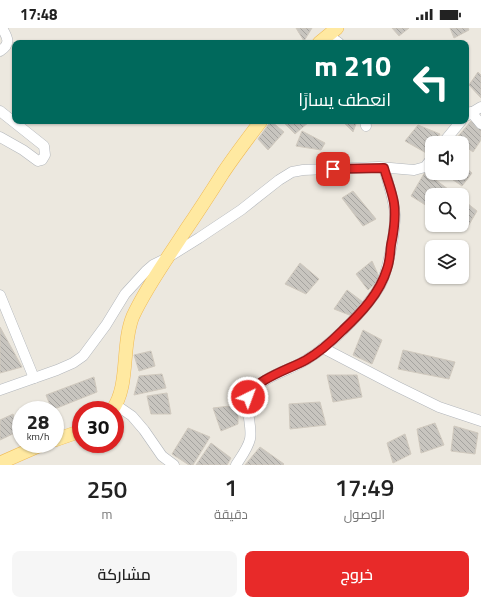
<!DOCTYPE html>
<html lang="ar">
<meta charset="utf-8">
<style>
:root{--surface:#fff;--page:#f6f6f6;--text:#222;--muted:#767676;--accent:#e82a29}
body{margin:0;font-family:"Titillium Web",Cairo,sans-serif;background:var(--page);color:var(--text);direction:rtl;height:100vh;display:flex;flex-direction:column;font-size:15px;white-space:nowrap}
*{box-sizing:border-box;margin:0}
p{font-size:13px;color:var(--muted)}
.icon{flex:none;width:22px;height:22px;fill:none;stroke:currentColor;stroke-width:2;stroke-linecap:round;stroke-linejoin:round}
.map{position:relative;height:437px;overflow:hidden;direction:ltr}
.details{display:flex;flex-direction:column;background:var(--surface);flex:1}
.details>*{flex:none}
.top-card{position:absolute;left:12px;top:12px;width:457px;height:84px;border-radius:8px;box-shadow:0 1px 3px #0004;direction:rtl;background:#00695c;color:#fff;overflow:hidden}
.tools{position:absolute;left:425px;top:108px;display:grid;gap:8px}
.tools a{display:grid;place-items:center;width:44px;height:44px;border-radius:8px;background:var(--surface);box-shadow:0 1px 3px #0004;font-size:20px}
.speed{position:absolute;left:12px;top:373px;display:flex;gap:8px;font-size:20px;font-weight:700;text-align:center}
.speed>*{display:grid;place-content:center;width:52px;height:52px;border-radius:50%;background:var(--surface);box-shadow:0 1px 3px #0004;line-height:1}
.speed small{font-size:10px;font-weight:400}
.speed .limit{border:6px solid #d22;background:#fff;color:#111}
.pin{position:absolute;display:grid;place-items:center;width:34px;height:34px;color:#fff;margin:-17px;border-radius:8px;box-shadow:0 2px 6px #0006}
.me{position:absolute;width:44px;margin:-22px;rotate:42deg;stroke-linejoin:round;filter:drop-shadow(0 0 3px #0008)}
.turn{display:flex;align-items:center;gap:14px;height:84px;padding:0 12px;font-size:18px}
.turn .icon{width:52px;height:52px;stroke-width:2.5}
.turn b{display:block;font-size:28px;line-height:34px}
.eta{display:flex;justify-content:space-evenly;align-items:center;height:68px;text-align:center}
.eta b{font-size:24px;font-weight:600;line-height:28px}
.primary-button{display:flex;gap:8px;margin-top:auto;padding:8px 12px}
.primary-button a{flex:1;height:46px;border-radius:8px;background:var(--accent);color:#fff;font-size:16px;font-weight:600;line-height:46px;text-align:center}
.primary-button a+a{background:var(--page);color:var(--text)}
.status{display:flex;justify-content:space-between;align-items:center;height:28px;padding:0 20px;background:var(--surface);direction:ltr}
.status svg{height:11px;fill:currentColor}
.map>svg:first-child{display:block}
.building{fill:url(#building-back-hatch);stroke:#d0c9be}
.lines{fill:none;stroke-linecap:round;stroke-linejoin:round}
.minor-casing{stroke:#b2b6bb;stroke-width:11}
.major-casing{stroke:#f0ba54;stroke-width:14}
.minor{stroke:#fff;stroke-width:10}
.major{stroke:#ffe9a1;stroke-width:13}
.route-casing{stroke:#971b1b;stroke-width:10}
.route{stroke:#e82a29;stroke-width:7}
</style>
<div class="status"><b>17:48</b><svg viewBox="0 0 49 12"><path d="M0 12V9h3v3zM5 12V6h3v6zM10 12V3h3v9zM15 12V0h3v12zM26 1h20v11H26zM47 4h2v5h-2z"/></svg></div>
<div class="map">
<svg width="481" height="437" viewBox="0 0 481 437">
<defs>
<pattern id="building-back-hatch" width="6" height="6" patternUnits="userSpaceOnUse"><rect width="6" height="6" fill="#c8c5bf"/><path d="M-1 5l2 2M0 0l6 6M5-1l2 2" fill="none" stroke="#a5a39f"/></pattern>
</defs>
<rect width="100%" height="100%" fill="#ece8df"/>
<g class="building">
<path d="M296,0H312L304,13Z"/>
<path d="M392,0H409L399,8Z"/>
<path d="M450,0H468L469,2L454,10Z"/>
<path d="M478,44L481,47V70L469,57Z"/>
<path d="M271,93L284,104L268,122L258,111Z"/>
<path d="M284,93H310L295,106L283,94Z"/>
<path d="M342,93H357L353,104Z"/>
<path d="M471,93L481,100V112L473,124L456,111Z"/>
<path d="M418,97L440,106L434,115H432V119L428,126L405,113Z"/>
<path d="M302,103L325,115L321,122L296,118Z"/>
<path d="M462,137L472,145L462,158L443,145H462Z"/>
<path d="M425,144L456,167H432V181L411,168Z"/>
<path d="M353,163L376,191L363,198L342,170Z"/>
<path d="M462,171L477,183L466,202L458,197H462Z"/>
<path d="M372,233L380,251L368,262L356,246Z"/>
<path d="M300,235L319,251L306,266L285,256Z"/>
<path d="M347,262L363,274L352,288L334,281Z"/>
<path d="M0,299L22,339L0,345Z"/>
<path d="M363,302L382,312L372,336L353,327Z"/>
<path d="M403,322L455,334L449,351L398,341Z"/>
<path d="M151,323L155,338L139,343L134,327Z"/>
<path d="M162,346L166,360L134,367L139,348Z"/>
<path d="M327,347H357L362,369L333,374Z"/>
<path d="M94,349L97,364L52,382L46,367Z"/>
<path d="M167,365L171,386H151L147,368Z"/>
<path d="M320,374L326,397L290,401L289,376Z"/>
<path d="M238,377V396L221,403L213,380Z"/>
<path d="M13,386L19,403L0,412V392Z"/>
<path d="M435,395L444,417L421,425L417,401Z"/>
<path d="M454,398L478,405L475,426L451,423Z"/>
<path d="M188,400L210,409L193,437H189L172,426Z"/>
<path d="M405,406L411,426L393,435L387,415Z"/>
<path d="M211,415L231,430L227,437H196Z"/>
<path d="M260,419L284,436L283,437H245Z"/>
</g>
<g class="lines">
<defs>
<g id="minor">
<path d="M328,7L339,15"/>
<path d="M0,23C11,16 8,10 2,0"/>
<path d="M0,83L44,118L45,127L42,132L38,133L23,122L0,109"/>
<path d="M471,84L481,96"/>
<path d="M466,88L481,79"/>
<path d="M365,93L366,98"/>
<path d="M443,115L461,93"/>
<path d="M0,267L34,350"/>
<path d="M323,320L396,358L439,379L481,393"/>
<path d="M0,362L57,342L73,335L83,328L106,297L125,266L146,243L153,237L167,230L199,210L241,182L279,152L292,144L303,142L379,139L414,142L425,139L432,130"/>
<path d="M116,377L132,388L144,402L162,428L174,437"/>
<path d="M236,437C241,429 248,420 250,411C253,396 242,375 252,364C265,347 289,343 306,332C331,317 366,282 380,258C388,244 395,203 395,187C394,171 388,155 384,140"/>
</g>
<g id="major">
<path d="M319,15L337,0"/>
<path d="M112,382C130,359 121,316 133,288C147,258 167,231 185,203C198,184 211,164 223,145C235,127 248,110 261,93"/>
<path d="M55,412L81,403"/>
<path d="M0,435L43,416"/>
</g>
</defs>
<use href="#minor" class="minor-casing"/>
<use href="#major" class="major-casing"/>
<use href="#minor" class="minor"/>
<use href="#major" class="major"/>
</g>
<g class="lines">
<defs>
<path id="route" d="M248,369C255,351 290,341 306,332C320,324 332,313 343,302C361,285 380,265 387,241C390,233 390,225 391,217C394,203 396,189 394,175C392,163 387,151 384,140L333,141"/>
</defs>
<use href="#route" class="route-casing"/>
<use href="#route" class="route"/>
</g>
</svg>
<div class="tools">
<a><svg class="icon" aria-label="sound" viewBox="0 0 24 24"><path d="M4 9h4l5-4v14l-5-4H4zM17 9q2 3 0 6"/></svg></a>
<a><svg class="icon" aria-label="search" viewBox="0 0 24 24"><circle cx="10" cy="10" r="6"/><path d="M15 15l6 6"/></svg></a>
<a><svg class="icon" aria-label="layers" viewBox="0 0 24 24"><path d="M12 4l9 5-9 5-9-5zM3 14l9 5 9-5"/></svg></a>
</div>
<div class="speed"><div>28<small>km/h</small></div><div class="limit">30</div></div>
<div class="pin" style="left:333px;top:141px;background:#d93025"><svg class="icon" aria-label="arrive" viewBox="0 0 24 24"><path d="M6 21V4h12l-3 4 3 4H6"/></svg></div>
<svg class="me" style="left:248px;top:369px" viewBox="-20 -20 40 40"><circle r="17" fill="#e82a29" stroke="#fff" stroke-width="3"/><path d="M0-11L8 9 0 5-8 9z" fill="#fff"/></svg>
<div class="top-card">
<div class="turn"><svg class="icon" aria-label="left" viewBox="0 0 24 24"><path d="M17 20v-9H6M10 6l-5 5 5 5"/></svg><div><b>210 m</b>انعطف يسارًا</div></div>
</div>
</div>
<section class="details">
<div class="eta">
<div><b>17:49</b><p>الوصول</p></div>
<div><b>1</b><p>دقيقة</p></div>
<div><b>250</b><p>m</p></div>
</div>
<div class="primary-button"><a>خروج</a><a>مشاركة</a></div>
</section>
